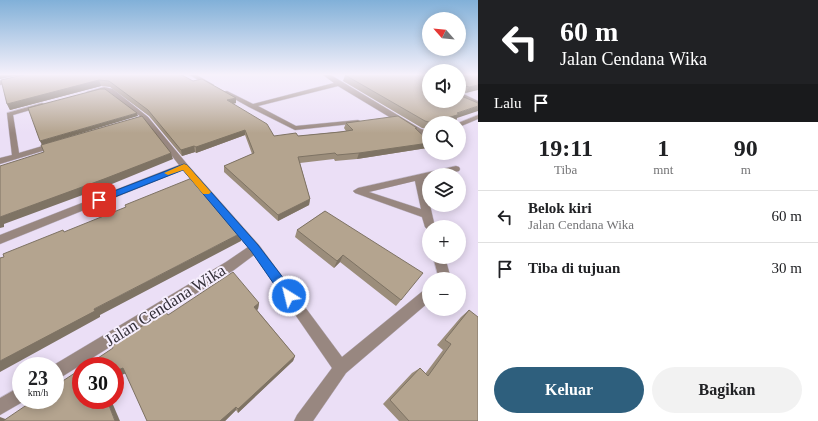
<!DOCTYPE html>
<html lang="id">
<meta charset="utf-8">
<style>
:root{--surface:#fff;--page:#f2f2f2;--text:#202124;--muted:#757577;--line:#e0e0e0;--accent:#2e5f7d}
body{margin:0;font-family:Georgia,serif;background:var(--page);color:var(--text);height:100vh;display:flex;flex-direction:column;font-size:15px;white-space:nowrap}
*{box-sizing:border-box;margin:0}
p{font-size:13px;color:var(--muted)}
.icon{flex:none;width:22px;height:22px;fill:none;stroke:currentColor;stroke-width:2;stroke-linecap:round;stroke-linejoin:round}
.map{position:relative;flex:1;overflow:hidden}
.details{display:flex;flex-direction:column;background:var(--surface);width:340px}
.details>*{flex:none}
.guide{background:#202124;color:#fff;overflow:hidden}
.needle{width:26px;rotate:297deg}
.tools{position:absolute;left:422px;top:12px;display:grid;gap:8px}
.tools a{display:grid;place-items:center;width:44px;height:44px;border-radius:50%;background:var(--surface);box-shadow:0 2px 10px #0003;font-size:20px}
.speed{position:absolute;left:12px;top:357px;display:flex;gap:8px;font-size:20px;font-weight:700;text-align:center}
.speed>*{display:grid;place-content:center;width:52px;height:52px;border-radius:50%;background:var(--surface);box-shadow:0 2px 10px #0003;line-height:1}
.speed small{font-size:10px;font-weight:400}
.speed .limit{border:6px solid #d22;background:#fff;color:#111}
.pin{position:absolute;display:grid;place-items:center;width:34px;height:34px;color:#fff;margin:-17px;border-radius:8px;box-shadow:0 2px 6px #0006}
.me{position:absolute;width:44px;margin:-22px;rotate:324deg;stroke-linejoin:round;filter:drop-shadow(0 0 3px #0008)}
.turn{display:flex;align-items:center;gap:14px;height:84px;padding:0 16px;font-size:18px}
.turn .icon{width:52px;height:52px;stroke-width:2.5}
.turn b{display:block;font-size:28px;line-height:34px}
.then{display:flex;align-items:center;height:38px;padding:0 16px;background:#0003;gap:8px;font-size:15px}
.eta{display:flex;justify-content:space-evenly;align-items:center;height:68px;text-align:center}
.eta b{font-size:24px;font-weight:700;line-height:28px}
.primary-button{display:flex;gap:8px;margin-top:auto;padding:8px 16px}
.primary-button a{flex:1;height:46px;border-radius:24px;background:var(--accent);color:#fff;font-size:16px;font-weight:700;line-height:46px;text-align:center}
.primary-button a+a{background:var(--page);color:var(--text)}
ul{padding:0;list-style:none}
li{display:flex;align-items:center;gap:12px;height:52px;padding:0 16px;border-top:1px solid var(--line)}
li div{flex:1}
li b{display:block;font-size:15px}
li em{font-style:normal}
main{display:flex;flex:1;min-height:0}
.map>svg:first-child{display:block}
.lines{fill:none;stroke-linecap:round;stroke-linejoin:round}
.minor-casing{stroke:#c6bcd0;stroke-width:1}
.minor{fill:#988780;fill-rule:evenodd}
.wall{fill:#9b8d7b}
.shaded-wall{fill:#7e7364}
.building{fill:#b4a48f;stroke:#7e7364}
.route{fill:#1a73e8;stroke:#114b97}
.slow{fill:#f59e0b}
.labels{text-anchor:middle;stroke-width:4;stroke-linejoin:round;paint-order:stroke}
.near-street-label{font-size:17px;fill:#343039;stroke:#f6eefd}
</style>
<main>
<div class="map">
<svg width="478" height="421" viewBox="0 0 478 421">
<rect width="100%" height="100%" fill="#ebdff6"/>
<g class="lines">
<defs>
<g id="minor">
<path d="M32,74H43L0,85V81Z"/>
<path d="M188,74H195L214,85L209,86Z"/>
<path d="M322,74H329L421,129L429,131V135L416,133L338,86L258,106L296,126L358,120L362,122L360,123L295,130L249,107L222,92L227,91L253,104L334,83Z"/>
<path d="M104,87L113,89L148,117L187,164L259,245L342,357L424,290L429,288V302L346,373L313,421H294L297,415L332,368L254,255L234,270L55,381V366H52L226,262L248,247L183,170L0,244V235L179,165L144,120L128,123V121L141,117L109,92L104,91L90,94L87,92Z"/>
<path d="M459,92L478,101V105L459,96Z"/>
<path d="M42,103L44,104V106L13,115L19,153L56,142L60,144L59,146L0,164V158L12,155L7,113Z"/>
<path d="M478,115V119L459,127V123H458Z"/>
<path d="M456,166L459,167L460,169L459,171L441,175H429V178L424,179L435,227H429V231L425,227L422,217L355,193L353,191L358,188ZM415,181L421,209L369,192Z"/>
<path d="M433,257H445L451,279H439Z"/>
<path d="M21,386V400H26L0,415V398Z"/>
</g>
</defs>
<use href="#minor" class="minor-casing"/>
<use href="#minor" class="minor"/>
</g>
<g class="wall">
<path d="M27,74L193,81L236,103L233,104L274,136H298L346,131L344,128L346,123L417,128L416,129L427,148L357,159L335,161L334,159L300,163L310,199L309,205L278,221L224,172V166L252,154L245,135L196,153L195,152L182,156L149,116L110,87L101,86L10,110L7,104Z"/>
<path d="M349,74H429V101L457,118L456,121L449,123H429V129H428L422,128L343,81L345,75Z"/>
<path d="M459,74H478L466,93L460,91L459,93Z"/>
<path d="M325,211L401,300L396,306L340,262L334,268L295,237L297,230Z"/>
<path d="M259,303L258,309L257,310L295,356L293,361L238,413L236,410L225,421H147L126,373L115,378V366L168,315Z"/>
<path d="M469,310L478,421H399L383,404L412,373L420,368L425,374L443,350L437,345L461,317Z"/>
</g>
<g class="shaded-wall">
<path d="M0,74H25L0,79Z"/>
<path d="M99,80L101,86L10,110L7,104Z"/>
<path d="M478,85V90L466,93L469,87Z"/>
<path d="M236,98V103L227,105V100Z"/>
<path d="M478,106V111L457,118L456,121L449,123H432L457,113Z"/>
<path d="M137,113L138,116L42,145L40,141Z"/>
<path d="M245,130V135L196,153V147Z"/>
<path d="M429,143V145L427,148L357,159L359,153Z"/>
<path d="M194,146L195,152L182,156L181,150Z"/>
<path d="M171,153L173,159L107,186L4,224V227L0,228V217Z"/>
<path d="M310,199L309,205L278,221V215Z"/>
<path d="M241,233V241L100,315V317L0,372V361L94,309Z"/>
<path d="M343,255L340,262L334,268L337,261Z"/>
<path d="M259,303L258,309L253,313L254,307Z"/>
<path d="M295,356L293,361L238,413V409Z"/>
<path d="M123,368L128,372L115,378V371Z"/>
<path d="M107,400H111L120,421H115Z"/>
<path d="M236,407V410L225,421H220Z"/>
<path d="M0,417L8,420L9,421H0Z"/>
</g>
<g class="building">
<path d="M27,74H180L193,81L202,79L236,98L227,100L267,124L274,136L296,133L298,136L340,132L353,130L346,123L398,116L417,128H415L429,141V143L359,153L337,155L335,153L298,157L310,199L278,215L224,166L254,153L245,130L196,147L194,146L181,150L148,110L109,81L99,80L7,104L1,80Z"/>
<path d="M349,74H424L429,76V101H459V95L478,103V106L457,113L460,114L432,123L425,121L345,75Z"/>
<path d="M459,74H478V85L469,87L462,85L461,90H459Z"/>
<path d="M100,89H105L137,113L40,141L28,108Z"/>
<path d="M142,116L171,153L104,179L0,217V166L44,152L41,145Z"/>
<path d="M192,178L241,233L94,309L95,311L0,361V258L4,257L3,254L63,230L64,232L126,207L125,205Z"/>
<path d="M325,211L423,273L401,300L343,255L337,261L297,230Z"/>
<path d="M233,272L259,303L254,307L295,356L238,409L236,407L220,421H147L123,368L115,371V366H86L113,348L112,346L165,311L168,315Z"/>
<path d="M469,310L478,317V421H409L390,400L420,368L428,376L451,344L445,340Z"/>
<path d="M81,369V400H107L115,421H3L34,400H55V386Z"/>
</g>
<linearGradient id="sky" x2="0" y2="1"><stop stop-color="#81b0d8"/><stop offset="0.56" stop-color="#f6f1fb"/><stop offset="1" stop-color="#f6f1fb" stop-opacity="0"/></linearGradient>
<rect width="478" height="133" fill="url(#sky)"/>
<path class="route" d="M184,164L187,165L258,245L294,292L295,296L294,300L289,301L285,300L251,251L183,170L102,202H96L95,200L96,198Z"/>
<path class="slow" d="M184,164L187,165L209,190L211,192L209,194H203L183,170L168,175L164,173Z"/>
<g class="labels">
<g class="near-street-label">
<text transform="translate(165 305) rotate(-32)" y="6">Jalan Cendana Wika</text>
</g>
</g>
</svg>
<div class="tools">
<a><svg class="needle" viewBox="-14 -14 28 28"><path d="M0-13l5 13h-10z" fill="#e53935"/><path d="M0 13l5-13h-10z" fill="#757577"/></svg></a>
<a><svg class="icon" aria-label="sound" viewBox="0 0 24 24"><path d="M4 9h4l5-4v14l-5-4H4zM17 9q2 3 0 6"/></svg></a>
<a><svg class="icon" aria-label="search" viewBox="0 0 24 24"><circle cx="10" cy="10" r="6"/><path d="M15 15l6 6"/></svg></a>
<a><svg class="icon" aria-label="layers" viewBox="0 0 24 24"><path d="M12 4l9 5-9 5-9-5zM3 14l9 5 9-5"/></svg></a>
<a>+</a>
<a>−</a>
</div>
<div class="speed"><div>23<small>km/h</small></div><div class="limit">30</div></div>
<div class="pin" style="left:99px;top:200px;background:#d93025"><svg class="icon" aria-label="arrive" viewBox="0 0 24 24"><path d="M6 21V4h12l-3 4 3 4H6"/></svg></div>
<svg class="me" style="left:289px;top:296px" viewBox="-20 -20 40 40"><circle r="17" fill="#1a73e8" stroke="#fff" stroke-width="3"/><path d="M0-11L8 9 0 5-8 9z" fill="#fff"/></svg>
</div>
<section class="details">
<div class="guide">
<div class="turn"><svg class="icon" aria-label="left" viewBox="0 0 24 24"><path d="M17 20v-9H6M10 6l-5 5 5 5"/></svg><div><b>60 m</b>Jalan Cendana Wika</div></div>
<div class="then">Lalu<svg class="icon" aria-label="arrive" viewBox="0 0 24 24"><path d="M6 21V4h12l-3 4 3 4H6"/></svg></div>
</div>
<div class="eta">
<div><b>19:11</b><p>Tiba</p></div>
<div><b>1</b><p>mnt</p></div>
<div><b>90</b><p>m</p></div>
</div>
<ul>
<li><svg class="icon" aria-label="left" viewBox="0 0 24 24"><path d="M17 20v-9H6M10 6l-5 5 5 5"/></svg><div><b>Belok kiri</b><p>Jalan Cendana Wika</p></div><em>60 m</em></li>
<li><svg class="icon" aria-label="arrive" viewBox="0 0 24 24"><path d="M6 21V4h12l-3 4 3 4H6"/></svg><div><b>Tiba di tujuan</b></div><em>30 m</em></li>
</ul>
<div class="primary-button"><a>Keluar</a><a>Bagikan</a></div>
</section>
</main>
